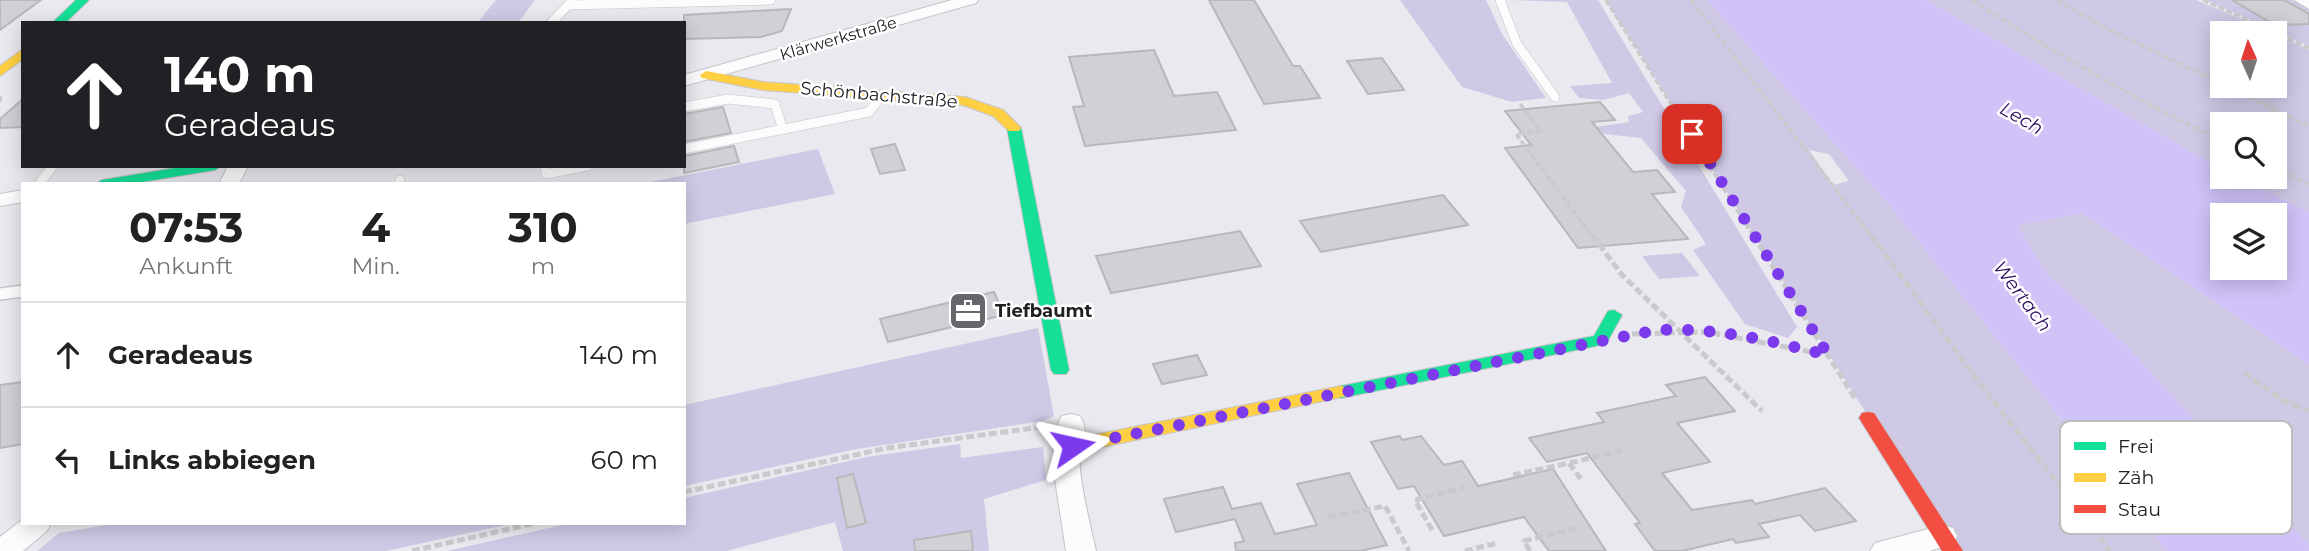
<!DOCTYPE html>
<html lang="de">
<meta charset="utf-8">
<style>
:root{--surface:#fff;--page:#f6f6f6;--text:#222;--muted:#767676;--line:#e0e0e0}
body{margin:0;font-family:Montserrat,sans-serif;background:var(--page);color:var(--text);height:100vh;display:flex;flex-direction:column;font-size:26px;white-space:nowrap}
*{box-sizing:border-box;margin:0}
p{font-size:23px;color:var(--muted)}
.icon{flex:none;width:38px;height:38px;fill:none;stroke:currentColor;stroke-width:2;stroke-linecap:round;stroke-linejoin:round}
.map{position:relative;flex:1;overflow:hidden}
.side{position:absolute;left:21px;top:182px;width:665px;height:343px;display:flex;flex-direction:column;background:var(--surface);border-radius:0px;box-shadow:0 4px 18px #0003}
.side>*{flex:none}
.banner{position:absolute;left:21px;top:21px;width:665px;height:147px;border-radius:0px;box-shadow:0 4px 18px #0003;background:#202124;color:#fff;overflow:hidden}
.needle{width:46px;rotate:357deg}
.tools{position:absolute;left:2210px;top:21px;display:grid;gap:14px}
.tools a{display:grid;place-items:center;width:77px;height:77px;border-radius:0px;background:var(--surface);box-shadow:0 4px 18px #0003;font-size:35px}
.pin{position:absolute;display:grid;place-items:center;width:60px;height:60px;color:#fff;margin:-30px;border-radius:14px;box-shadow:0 4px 10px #0006}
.me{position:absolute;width:77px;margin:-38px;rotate:79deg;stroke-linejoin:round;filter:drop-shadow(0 0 5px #0008)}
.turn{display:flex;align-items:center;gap:24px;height:147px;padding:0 28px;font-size:32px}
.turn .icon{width:91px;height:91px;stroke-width:2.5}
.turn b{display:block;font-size:49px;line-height:60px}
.eta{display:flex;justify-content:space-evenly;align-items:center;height:119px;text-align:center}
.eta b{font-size:42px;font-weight:700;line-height:49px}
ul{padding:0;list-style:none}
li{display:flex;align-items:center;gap:21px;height:105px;padding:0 28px;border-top:2px solid var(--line)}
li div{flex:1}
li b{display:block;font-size:26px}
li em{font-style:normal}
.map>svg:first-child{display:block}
.green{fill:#d0c9e6;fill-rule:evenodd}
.water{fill:#cfc3f7;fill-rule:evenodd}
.building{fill:#d1d0d5;stroke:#b8b7bb;stroke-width:2}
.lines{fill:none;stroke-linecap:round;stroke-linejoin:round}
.lane-far1-casing{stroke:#c6c4c9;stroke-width:10}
.lane-casing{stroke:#c6c4c9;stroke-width:14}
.street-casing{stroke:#c6c4c9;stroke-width:2}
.fast-casing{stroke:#c6c4c9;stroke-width:2}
.slow-casing{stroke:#c6c4c9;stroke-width:2}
.jam-casing{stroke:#c6c4c9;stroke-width:2}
.path-far1{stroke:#cacacc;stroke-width:3.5;stroke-dasharray:6 2.5;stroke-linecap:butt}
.path{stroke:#cacacc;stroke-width:5;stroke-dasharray:8 3.5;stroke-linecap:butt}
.lane-far1{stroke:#fcfcfd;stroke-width:9}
.lane{stroke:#fcfcfd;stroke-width:11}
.street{fill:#fcfcfd;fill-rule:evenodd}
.fast{fill:#16e098;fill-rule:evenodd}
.slow{fill:#ffcf43;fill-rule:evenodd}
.jam{fill:#f24e42;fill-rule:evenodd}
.route{stroke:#7c3aed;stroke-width:12;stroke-dasharray:0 21.6}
.labels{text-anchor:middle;stroke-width:5;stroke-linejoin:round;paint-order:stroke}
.far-street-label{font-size:16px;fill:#212024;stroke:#fff}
.street-label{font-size:18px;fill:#212024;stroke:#fff}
.poi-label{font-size:18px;font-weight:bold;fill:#212024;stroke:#fff;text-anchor:start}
.water-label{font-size:19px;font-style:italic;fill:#311061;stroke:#fff}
.key{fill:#fff;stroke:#bcbcbd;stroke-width:2}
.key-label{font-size:19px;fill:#212024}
</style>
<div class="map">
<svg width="2309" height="551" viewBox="0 0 2309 551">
<rect width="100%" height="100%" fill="#eae9ef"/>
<g class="green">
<path d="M496,0H535L518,23H477Z"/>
<path d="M1400,0H1486L1502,34L1546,98L1512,102L1462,87Z"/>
<path d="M1509,0H1598L1797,327L1788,338L1745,324L1693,250L1706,244L1681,207L1686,191L1641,138L1604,134L1596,127L1629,122L1628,116L1643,112L1629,93L1604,100L1579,98L1570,86L1612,83L1567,2Z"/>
<path d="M1606,0H1707L1884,199L2167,551H1953ZM1809,150L1829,154L1849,181L1833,185Z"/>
<path d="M1926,0H2196L2274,33H2222V86H2275V34L2309,50V212L2237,177H2275V124H2222V169Z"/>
<path d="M2206,0H2296L2309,7V46Z"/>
<path d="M818,149L835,194L684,224V184H640Z"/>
<path d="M2082,213L2309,365V545L2126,345L2045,272L2017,224Z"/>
<path d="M1682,253L1700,276L1659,279L1642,256Z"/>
<path d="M1038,328L1054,416L1042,421L857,449L684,486V405Z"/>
<path d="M960,444L961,458L1043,447L1046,480L984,499L989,551H843L835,522L727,551H447L571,523H684V498L866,457Z"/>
<path d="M119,523H514L386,551H37L59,533Z"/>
</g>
<path class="water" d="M1707,0H1926L2222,169V177H2237L2309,212V365L2082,213L2018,225L2045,272L2126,345L2309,545V551H2167L1884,199ZM2222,215H2275V268H2222Z"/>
<g class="building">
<path d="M0,0H41L0,30Z"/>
<path d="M1209,0H1254L1293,66H1300L1320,98L1264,104Z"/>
<path d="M2232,0H2284L2309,14V24L2275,25Z"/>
<path d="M791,9L782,31L761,37L684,39V15Z"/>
<path d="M1154,50L1174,96L1217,92L1236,130L1085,146L1073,107L1084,106L1069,57Z"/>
<path d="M1382,58L1404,90L1368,94L1347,61Z"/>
<path d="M23,99V127L0,128V119Z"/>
<path d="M1600,102L1615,120L1592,122L1633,172L1657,170L1675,192L1652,194L1688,239L1578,248L1505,148L1531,145L1505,111Z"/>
<path d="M723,107L731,133L684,142V114Z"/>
<path d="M895,144L905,170L880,174L871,149Z"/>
<path d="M734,146L739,162L684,173V156Z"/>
<path d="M1443,195L1468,225L1321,252L1300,221Z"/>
<path d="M1240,231L1261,266L1111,293L1096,256Z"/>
<path d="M994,292L1004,315L888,342L880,319Z"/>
<path d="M1197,355L1207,375L1162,384L1153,364Z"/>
<path d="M1705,377L1735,411L1677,423L1710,462L1662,473L1692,510L1752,500L1755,504L1825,488L1856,521L1815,531L1800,515L1759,524L1769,537L1736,543L1733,539L1682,551H1655L1635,524L1640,523L1587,453L1547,462L1529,438L1604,422L1597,413L1676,396L1666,385Z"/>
<path d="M23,382V444L0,448V385Z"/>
<path d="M1400,436L1402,440L1421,436L1444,465L1462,461L1478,486L1553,469L1606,551H1549L1524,517L1444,536L1414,486L1398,489L1371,442Z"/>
<path d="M1349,473L1387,545L1360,551H1236L1235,543L1244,541L1235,519L1176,532L1164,499L1223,487L1232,509L1261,503L1275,534L1317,525L1297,484Z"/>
<path d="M853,474L866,523L847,528L837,478Z"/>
<path d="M971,531L973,551H915L914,540Z"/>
</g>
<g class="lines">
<defs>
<g id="lane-far1">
<path d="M1500,0L1517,44L1555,97"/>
<path d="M571,5L771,0"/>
<path d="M551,23L573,0"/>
<path d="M684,107L728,99L775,104L783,130"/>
<path d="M684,149L869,112L883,94"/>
<path d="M545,166L546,174L588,166"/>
<path d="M39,184L53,166"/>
<path d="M399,184L400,180"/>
</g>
<path id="lane" d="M0,294L23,291"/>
<g id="street">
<path d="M952,0H978L976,3L684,86V75Z"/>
<path d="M2294,0H2309V9Z"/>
<path d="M228,166H248L239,184H219Z"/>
<path d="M23,190V202L0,206V194Z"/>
<path d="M1071,414L1080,416C1089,432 1084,443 1080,458C1077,472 1092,533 1096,551H1066L1052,460L1060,446L1058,423L1062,416Z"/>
<path d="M23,519V523H51L47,531L23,551H0V537Z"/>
<path d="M1943,525L1953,528L1957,536L1953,544L1929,551H1870L1875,543Z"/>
</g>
<g id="fast">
<path d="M76,0H89L65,23H52Z"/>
<path d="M1014,124L1021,128L1069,370L1066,374H1054L1051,370L1007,128Z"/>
<path d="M187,166H222L215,170L130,184H95L102,180Z"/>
<path d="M1614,310L1622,315L1606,344L1341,398L1335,396L1332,392L1335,388L1341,386L1594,336L1608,311Z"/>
</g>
<g id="slow">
<path d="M23,49V59L0,76V66Z"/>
<path d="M706,71L763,82L965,97L1003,110L1021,128L1019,131H1009L993,116L963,105L763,90L702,78L700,75Z"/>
<path d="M1341,386L1347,388L1350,392L1347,396L1073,453L1066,451L1064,446L1066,441L1073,439Z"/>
</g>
<path id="jam" d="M1868,412L1874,413L1963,551H1942L1859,418L1862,413Z"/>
</defs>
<use href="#lane-far1" class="lane-far1-casing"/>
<use href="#lane" class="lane-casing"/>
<use href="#street" class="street-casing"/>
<use href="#fast" class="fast-casing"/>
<use href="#slow" class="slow-casing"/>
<use href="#jam" class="jam-casing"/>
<g class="path-far1">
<path d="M1606,0L1754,237"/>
<path d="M1691,0L1872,237"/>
<path d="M1972,0C2053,52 2135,99 2222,141"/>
<path d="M2057,0L2100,25L2222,84"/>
<path d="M2203,0L2309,48"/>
<path d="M2226,86L2309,126"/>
<path d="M0,96V102"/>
<path d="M1520,104L1541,131L1516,134L1593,237"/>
<path d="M2275,167L2309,184"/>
</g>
<g class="path">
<path d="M1592,235L1623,276L1762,411"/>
<path d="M1753,235L1856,400"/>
<path d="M1871,235L1975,377L2110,551"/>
<path d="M1632,334L1707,332L1827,355"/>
<path d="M2244,373L2283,400L2309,411"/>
<path d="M1570,463L1627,449"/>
<path d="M1513,475L1569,463L1581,479"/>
<path d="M684,492L887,448L1048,426"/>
<path d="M1329,517L1385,506L1409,551"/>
<path d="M1432,530L1415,500L1465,487"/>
<path d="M412,551L536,523"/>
<path d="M1465,551L1497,543"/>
<path d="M1530,551L1524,541L1576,528"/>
</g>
<use href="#lane-far1" class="lane-far1"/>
<use href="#lane" class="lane"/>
<use href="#street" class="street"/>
<use href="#fast" class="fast"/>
<use href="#slow" class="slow"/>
<use href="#jam" class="jam"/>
</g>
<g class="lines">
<path class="route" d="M1073,446L1657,330C1717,327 1770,341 1828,355L1692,134"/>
</g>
<defs>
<symbol id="office-square" viewBox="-11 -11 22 22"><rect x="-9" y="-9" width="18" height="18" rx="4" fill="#67666b" stroke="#fff"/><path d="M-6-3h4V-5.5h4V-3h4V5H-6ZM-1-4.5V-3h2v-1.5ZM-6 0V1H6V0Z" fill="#fff"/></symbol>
</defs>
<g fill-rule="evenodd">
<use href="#office-square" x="946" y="289" width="44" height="44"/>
</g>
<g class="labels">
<g class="far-street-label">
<text transform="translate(838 38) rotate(-16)" y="6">Klärwerkstraße</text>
</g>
<g class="street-label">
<text transform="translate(879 95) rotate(5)" y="6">Schönbachstraße</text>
</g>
<g class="poi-label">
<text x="995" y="317">Tiefbaumt</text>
</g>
<g class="water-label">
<text transform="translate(2022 118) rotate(30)" y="7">Lech</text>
<text transform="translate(2023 296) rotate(53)" y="7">Wertach</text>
</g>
</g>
<rect x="2060" y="421" width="232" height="113" rx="10" class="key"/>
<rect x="2074" y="442" width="32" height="8" fill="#16e098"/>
<rect x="2074" y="473" width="32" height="9" fill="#ffcf43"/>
<rect x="2074" y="505" width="32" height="8" fill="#f24e42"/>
<g class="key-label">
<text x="2118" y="453">Frei</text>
<text x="2118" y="484">Zäh</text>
<text x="2118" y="516">Stau</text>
</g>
</svg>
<div class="tools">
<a><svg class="needle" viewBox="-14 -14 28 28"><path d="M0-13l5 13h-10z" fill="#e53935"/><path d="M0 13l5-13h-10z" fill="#767676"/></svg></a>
<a><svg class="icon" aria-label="search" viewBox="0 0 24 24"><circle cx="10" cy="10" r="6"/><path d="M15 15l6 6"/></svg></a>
<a><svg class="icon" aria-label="layers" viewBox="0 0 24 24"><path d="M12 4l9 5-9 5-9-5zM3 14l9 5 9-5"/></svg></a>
</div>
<div class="pin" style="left:1692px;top:134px;background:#d93025"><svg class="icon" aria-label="arrive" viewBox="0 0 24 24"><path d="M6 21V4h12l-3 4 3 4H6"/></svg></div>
<svg class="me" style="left:1073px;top:446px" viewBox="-20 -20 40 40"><path d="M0-17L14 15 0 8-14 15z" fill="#7c3aed" stroke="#fff" stroke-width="4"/></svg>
<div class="banner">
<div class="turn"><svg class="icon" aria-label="ahead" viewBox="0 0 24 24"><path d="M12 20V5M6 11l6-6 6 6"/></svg><div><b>140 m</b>Geradeaus</div></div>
</div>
<section class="side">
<div class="eta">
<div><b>07:53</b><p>Ankunft</p></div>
<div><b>4</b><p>Min.</p></div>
<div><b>310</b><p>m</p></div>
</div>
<ul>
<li><svg class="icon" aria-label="ahead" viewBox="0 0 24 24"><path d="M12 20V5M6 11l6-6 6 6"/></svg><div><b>Geradeaus</b></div><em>140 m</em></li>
<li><svg class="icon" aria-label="left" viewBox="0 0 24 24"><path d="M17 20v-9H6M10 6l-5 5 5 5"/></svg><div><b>Links abbiegen</b></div><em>60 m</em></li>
</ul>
</section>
</div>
